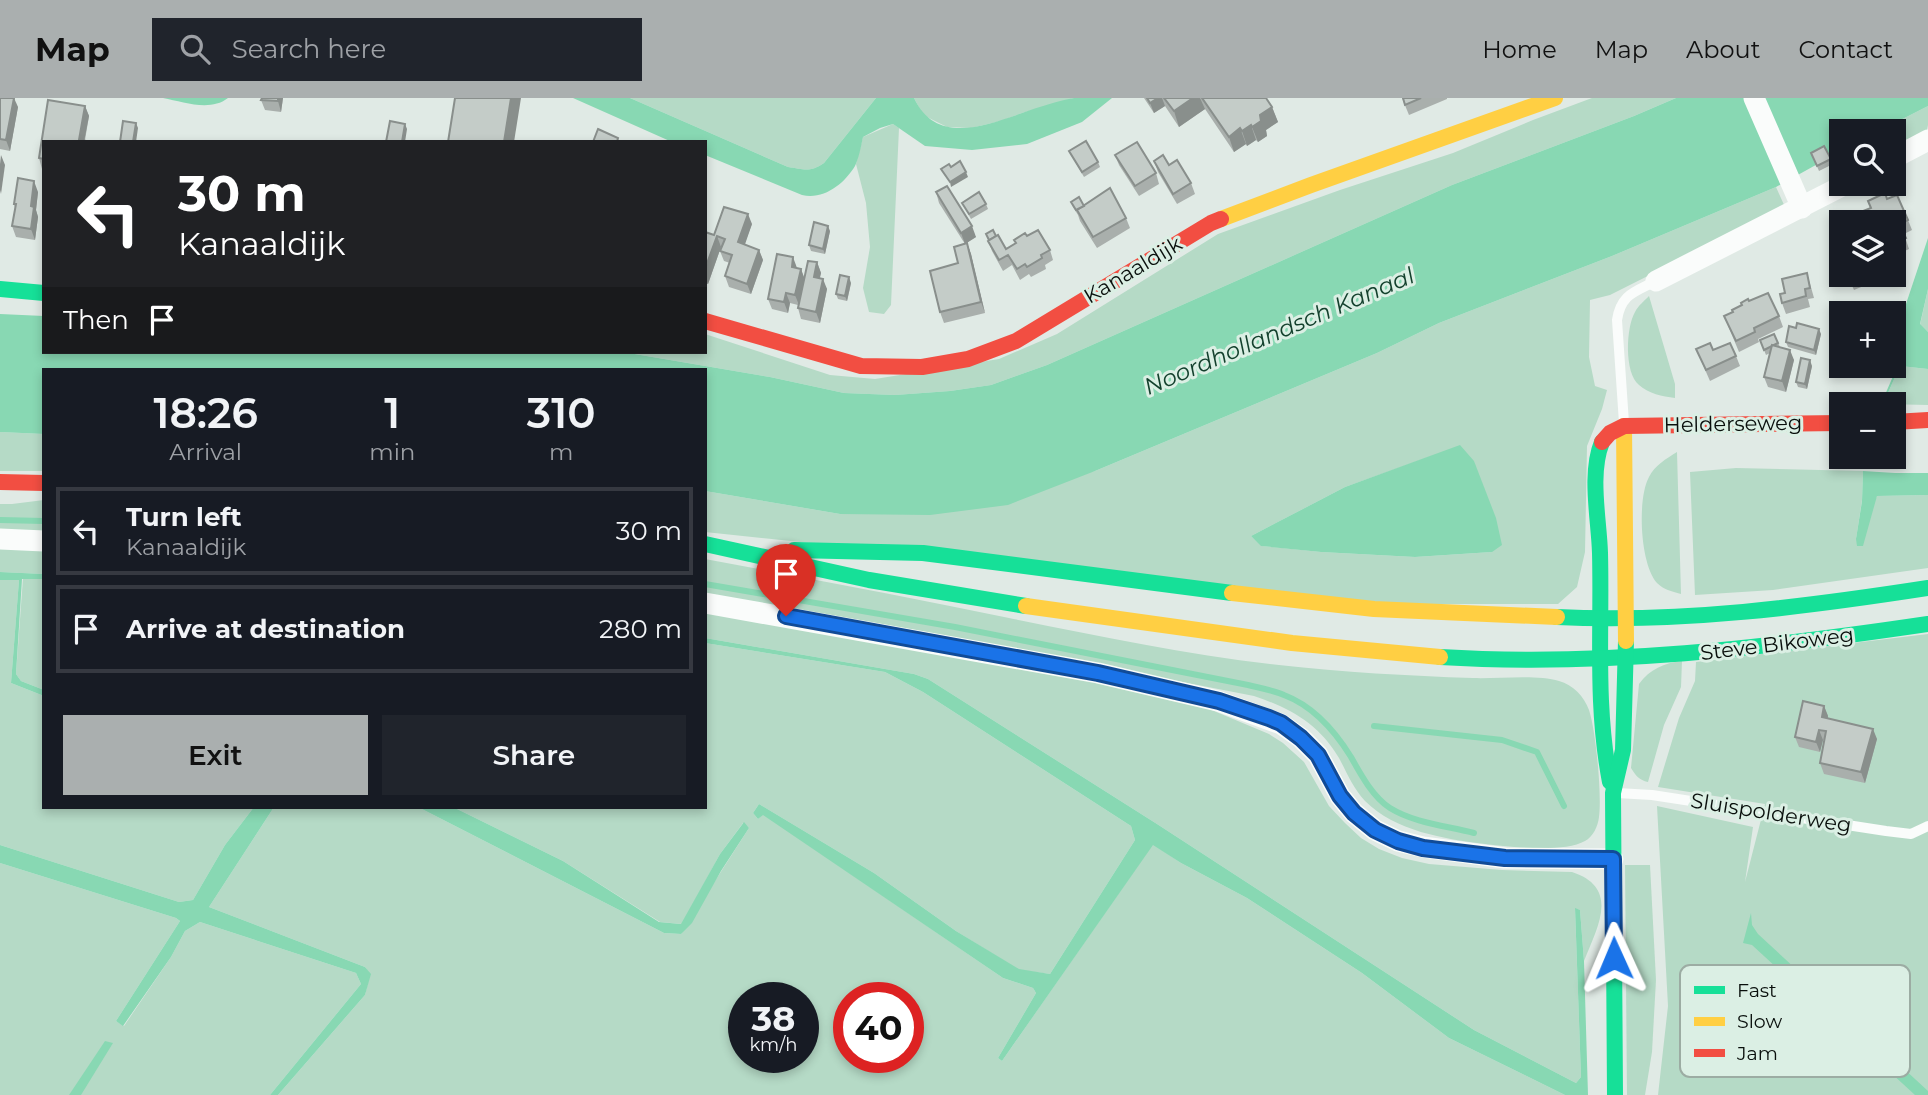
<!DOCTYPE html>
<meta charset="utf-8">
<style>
:root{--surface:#171b24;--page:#20242c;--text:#f1f3f6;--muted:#9ea1a6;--line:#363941;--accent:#aaafaf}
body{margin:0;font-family:Montserrat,sans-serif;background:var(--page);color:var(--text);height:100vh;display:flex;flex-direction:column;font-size:26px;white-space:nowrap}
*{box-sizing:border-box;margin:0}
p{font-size:23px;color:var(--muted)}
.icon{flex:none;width:38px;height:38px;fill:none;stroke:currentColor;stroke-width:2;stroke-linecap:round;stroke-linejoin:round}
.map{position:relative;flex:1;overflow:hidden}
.sheet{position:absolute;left:42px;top:270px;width:665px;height:441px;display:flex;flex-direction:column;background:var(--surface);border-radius:0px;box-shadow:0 4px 10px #0003}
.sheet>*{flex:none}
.top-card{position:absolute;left:42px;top:42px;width:665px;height:214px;border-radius:0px;box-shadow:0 4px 10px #0003;background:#202124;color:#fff;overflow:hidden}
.fabs{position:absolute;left:1829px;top:21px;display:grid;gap:14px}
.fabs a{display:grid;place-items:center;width:77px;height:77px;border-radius:0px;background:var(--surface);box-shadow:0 4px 10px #0003;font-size:35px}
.speed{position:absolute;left:728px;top:884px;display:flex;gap:14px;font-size:35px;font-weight:700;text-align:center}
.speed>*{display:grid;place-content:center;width:91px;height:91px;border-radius:50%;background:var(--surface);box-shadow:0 4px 10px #0003;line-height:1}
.speed small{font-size:18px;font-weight:400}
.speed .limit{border:10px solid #d22;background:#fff;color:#111}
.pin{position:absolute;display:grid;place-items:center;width:60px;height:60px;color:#fff;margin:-72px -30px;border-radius:50% 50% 50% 0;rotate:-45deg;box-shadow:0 0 7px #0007}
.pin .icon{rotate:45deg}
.me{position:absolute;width:77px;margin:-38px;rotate:359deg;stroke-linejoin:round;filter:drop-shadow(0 0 5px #0008)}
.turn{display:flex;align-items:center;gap:24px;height:147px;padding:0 21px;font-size:32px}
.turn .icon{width:91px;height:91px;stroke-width:2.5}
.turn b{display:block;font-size:49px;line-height:60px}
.then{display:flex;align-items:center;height:66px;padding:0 21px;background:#0003;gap:14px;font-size:26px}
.eta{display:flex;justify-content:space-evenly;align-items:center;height:119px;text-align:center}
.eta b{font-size:42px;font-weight:600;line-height:49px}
.button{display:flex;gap:14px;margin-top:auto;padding:14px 21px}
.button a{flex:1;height:80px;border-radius:0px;background:var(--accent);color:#111;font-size:28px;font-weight:600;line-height:80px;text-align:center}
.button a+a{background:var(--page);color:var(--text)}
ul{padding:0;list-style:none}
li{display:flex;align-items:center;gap:21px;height:88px;margin:0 14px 10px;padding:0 7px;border:4px solid var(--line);border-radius:0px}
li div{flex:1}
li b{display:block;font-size:26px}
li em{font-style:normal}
header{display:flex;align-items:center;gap:42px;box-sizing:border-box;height:98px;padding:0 35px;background:var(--accent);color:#111}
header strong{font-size:33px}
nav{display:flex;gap:38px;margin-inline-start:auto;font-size:24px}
.search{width:490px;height:63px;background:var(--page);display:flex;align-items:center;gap:18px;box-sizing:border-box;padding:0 24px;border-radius:0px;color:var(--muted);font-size:26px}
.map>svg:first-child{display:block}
.green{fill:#b5dac6;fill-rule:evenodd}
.water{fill:#88d8b3}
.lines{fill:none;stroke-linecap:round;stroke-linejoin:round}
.stream{stroke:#88d8b3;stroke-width:6}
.lane{stroke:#fafcfb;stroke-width:10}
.street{stroke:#fafcfb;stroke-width:21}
.fast{stroke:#16e098;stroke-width:16}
.slow{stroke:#ffcf43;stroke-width:16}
.jam{stroke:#f24e42;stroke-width:16}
.wall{fill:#a9afac}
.shaded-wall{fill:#898f8c}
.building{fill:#c4ccc8;stroke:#898f8c;stroke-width:2}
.route-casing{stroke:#114b97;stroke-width:18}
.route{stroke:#1a73e8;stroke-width:12}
.labels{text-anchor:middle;stroke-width:6;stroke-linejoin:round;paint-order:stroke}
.street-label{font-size:21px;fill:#090f0c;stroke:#dbefe4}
.water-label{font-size:23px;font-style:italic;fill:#13412d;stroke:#dbefe4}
.key{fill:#dbefe4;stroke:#9caca3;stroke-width:2}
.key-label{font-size:19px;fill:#090f0c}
</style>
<header>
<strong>Map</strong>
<div class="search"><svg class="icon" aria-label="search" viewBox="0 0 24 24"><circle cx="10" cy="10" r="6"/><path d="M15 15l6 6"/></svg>Search here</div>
<nav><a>Home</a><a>Map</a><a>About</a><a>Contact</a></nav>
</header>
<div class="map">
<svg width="1928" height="997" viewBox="0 0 1928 997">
<rect width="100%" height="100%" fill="#e0eae5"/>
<g class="green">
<path d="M630,0H876L824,65C809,75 804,71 788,69Z"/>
<path d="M914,0H1074L1022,15L1001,23L971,30L947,29L923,17Z"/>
<path d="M1592,0H1676L1634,18L1452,87L1047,267L991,287L950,293L895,297L844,295L770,279L623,254H705V236L830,277L875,281L999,261L1057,236L1218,136L1340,92L1453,55L1533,22Z"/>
<path d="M1928,8V27L1926,36L1894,54V33H1879Z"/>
<path d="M893,26L899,30L891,207L884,216L869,214L863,190L870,149L866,105L856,66L863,39Z"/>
<path d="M1776,89L1785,109L1610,197L1590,202L1589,259L1595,288L1607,292L1602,311L1587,348L1585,454L1577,489L1558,506H1394L705,434V393L840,416L1095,373L1377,255L1439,225L1612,158ZM1460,348L1492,454L1415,459L1321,454L1262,448L1251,438L1345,389Z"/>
<path d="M1928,191V234L1920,227Z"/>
<path d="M1649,198L1675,286V300C1662,298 1649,296 1639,287C1624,275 1626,229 1635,214C1638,208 1644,203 1649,198Z"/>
<path d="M1900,268L1928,271V307L1883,306Z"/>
<path d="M0,334L44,336V373H0Z"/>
<path d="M1677,354L1681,496C1671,493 1664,492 1657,485C1640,466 1637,401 1649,379C1655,367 1666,361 1677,354Z"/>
<path d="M1736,370L1863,373L1862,402L1856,441L1877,398L1928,397V470L1773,492L1695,497L1690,374Z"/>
<path d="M44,402V435L0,433V406H12Z"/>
<path d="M0,449L44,450V476L0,474Z"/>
<path d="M705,461C807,480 908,499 1009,520C1099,538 1188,557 1279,567C1343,574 1408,578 1473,580C1497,581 1537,576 1559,583C1573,587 1584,598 1589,612C1596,633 1602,698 1599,719C1598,728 1593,739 1585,743C1564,755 1509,749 1485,746C1444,741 1395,733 1365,703C1353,690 1347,675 1339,660C1319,626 1290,610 1254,598L1014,551L705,497Z"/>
<path d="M23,480L44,481V592L21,583L16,576Z"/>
<path d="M0,482H19L11,585L44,598V709H254L225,747L193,802L179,804L0,747Z"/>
<path d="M705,513L1117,587L1202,608L1269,636L1283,645L1304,664L1329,708L1345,725L1361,740L1379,751L1402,760L1429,766L1502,772L1572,774C1621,790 1597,830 1584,863L1580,812L1575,811L1581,979L1576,985L1474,932L1157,726L928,581L914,576L705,540Z"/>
<path d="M1928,536V997H1658L1668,908L1657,708L1753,729L1745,784L1765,706L1658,689L1679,620L1695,583L1696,564Z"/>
<path d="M705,545L885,574L923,594L1131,728L1135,742L1050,876L1019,872L956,833L874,775L759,706L753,715L758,721L763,716L1003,880L1033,890L1036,895L998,960L1002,963L1153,746L1181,765L1247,800L1362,875L1449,940L1565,997H278L365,897L370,876L365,869L209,809L274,709H418L664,835L681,836L749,730L743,725L720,756L682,826L660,824L563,763L453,709H705ZM744,900H803V959H744ZM849,900H908V959H849Z"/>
<path d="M1682,563L1681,589L1664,627L1648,684C1639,682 1636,678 1631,670L1639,586C1650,571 1664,565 1682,563Z"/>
<path d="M0,765L176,820L180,823L116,923L124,928L171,859L185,833L200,824L356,875L361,886L270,997H0Z"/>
<path d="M1625,767H1650L1656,882L1652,954L1645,997H1627Z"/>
</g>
<g class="water">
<path d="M163,0H228C210,14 184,4 163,0Z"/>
<path d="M573,0H630L788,69C804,71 809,75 824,65L876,0H914C936,47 984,28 1022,15C1039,9 1057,3 1074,0C1086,0 1100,0 1112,0L1082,24L1027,46L972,52L925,48L893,26L880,30L863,39C861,48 859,60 855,68C844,86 824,102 802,97L705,57V44H672Z"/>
<path d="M1676,0H1928V8L1879,33H1841V53L1776,89L1612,158L1439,225L1377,255L1095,373L1008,407L930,417L840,416L705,393V271H44V336L0,334V216L44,218V254H623L770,279L844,295L895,297L950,293L991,287L1047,267L1452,87L1634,18Z"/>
<path d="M1928,140V191L1920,226L1928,234V271L1900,268L1883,306H1881L1897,269L1894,266V242L1902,223L1906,206Z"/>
<path d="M1460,347L1474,363L1496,420L1502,447L1492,454L1415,459L1321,454L1261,448L1251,438L1345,389Z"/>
<path d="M1863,373L1895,375H1928V397L1877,398L1863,448H1857L1856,441L1862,403Z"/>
<path d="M0,474L44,476V481H22L16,576L21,583L44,592V598L11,585L19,482H0Z"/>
<path d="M705,540L914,576L928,581L1157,726L1474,932L1576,985L1581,979L1575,810L1580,812L1584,863L1588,997H1565L1449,940L1362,875L1247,800L1181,765L1153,747L1002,963L998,960L1036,895L1033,890L1003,880L763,717L758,721L753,715L759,706L874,775L956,833L1019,871L1050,876L1135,742L1131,728L923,594L885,574L705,545Z"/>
<path d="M254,709H274L209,809L365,869L371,876L365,897L278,997H270L361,886L356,875L200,824L185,833L171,859L123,928L116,923L180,823L176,820L0,765V747L179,804L193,802L225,747Z"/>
<path d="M418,709H453L563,763L659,824L681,826L720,756L744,724L749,730L721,773L692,825L681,836L664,835Z"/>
<path d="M1751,815L1752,827L1758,836L1928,993V997H1915L1752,847L1743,845Z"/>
<path d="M105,943L113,945L81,997H69Z"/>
</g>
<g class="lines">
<g class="stream">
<path d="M0,422L44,423"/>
<path d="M705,486L955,529L1248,587C1260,590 1273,592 1284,597C1313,608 1335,633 1351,659C1361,677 1373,699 1390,710C1414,725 1447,728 1474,735"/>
<path d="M1374,628L1502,642L1537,654L1564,708"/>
</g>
<g class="lane">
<path d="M1624,325L1617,222C1621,196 1635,194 1656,183"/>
<path d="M1617,695L1652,697L1886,733L1911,736L1928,728"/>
</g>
<g class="street">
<path d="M1754,0L1802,110"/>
<path d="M1894,60L1928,42"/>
<path d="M1656,183L1846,86"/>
<path d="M0,441L44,443"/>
<path d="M705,505L1098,575L1218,603L1281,626L1301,640L1318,657L1340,698L1354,715L1375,732L1398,743L1423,749L1505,760L1613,761"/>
</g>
<g class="fast">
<path d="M0,191L44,195"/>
<path d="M1602,344C1589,376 1599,421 1600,455C1602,534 1595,605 1610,684"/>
<path d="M705,446L869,482L1026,508"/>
<path d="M794,452L923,455L1232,495"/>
<path d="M1557,519C1682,525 1805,509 1928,490"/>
<path d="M1440,559C1604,569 1766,550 1928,526"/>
<path d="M1615,997L1613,695L1623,652L1626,543"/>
</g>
<g class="slow">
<path d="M1221,121L1311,87L1555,0"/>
<path d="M1624,328L1626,543"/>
<path d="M1232,495L1374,511L1557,519"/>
<path d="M1026,508L1292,545L1440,559"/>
</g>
<g class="jam">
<path d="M705,223L861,268L922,269L968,261L1016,243L1211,125L1221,121"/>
<path d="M1894,324L1928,322"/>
<path d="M1602,344L1610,335L1624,328L1841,325"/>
<path d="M0,384L44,385"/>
</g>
</g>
<g class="wall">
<path d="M0,0L18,9L10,53L0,51Z"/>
<path d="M283,0L281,14L265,12L261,2Z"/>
<path d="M1144,0H1266L1272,9L1278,24L1266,32L1267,38L1258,44L1256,42L1247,48L1246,46L1234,54L1205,11L1179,29L1165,8L1154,15Z"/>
<path d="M1402,0H1447V1L1409,17Z"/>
<path d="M48,2L85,8L89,18L85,42L94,44H44V71H42L39,60Z"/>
<path d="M1069,53L1098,64L1100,69L1084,79Z"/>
<path d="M1811,55L1831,61L1833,66L1819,73Z"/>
<path d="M1115,57L1156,75L1159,86L1139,98L1119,67Z"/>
<path d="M1154,63L1169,67L1191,85L1195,96L1177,106L1158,74Z"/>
<path d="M38,94L36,112L38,119L35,142L16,139L12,128L15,110L14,106Z"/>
<path d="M936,94L976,139L965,146L939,105Z"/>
<path d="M1887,101L1908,122L1912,132L1904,136L1909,151L1894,158V124H1867L1863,113Z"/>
<path d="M1071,104L1126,120L1130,130L1097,150L1080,123L1078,117L1073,109Z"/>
<path d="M962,105L986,106L988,111L971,121Z"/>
<path d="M752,126L744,147L759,152L763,162L751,196L729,189L725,178L730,165L724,163L720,153L721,149L708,186H705V134L714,137Z"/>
<path d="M830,133L825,156L811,153L809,147Z"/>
<path d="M986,136L996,138L1006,151L1027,138L1050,152L1053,162L1045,167L1046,171L1031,179L1029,176L1020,182L1012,167L1003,173L992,153Z"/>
<path d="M967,145L971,156L985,215L944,225L940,214L958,165Z"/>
<path d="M817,164L821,175L820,180L827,191L820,225L801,221L798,210V207L790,205L788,215L772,211L768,201L797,170L801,171L804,180Z"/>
<path d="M1807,175L1814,200L1808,201L1810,209L1786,216L1782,205L1785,195Z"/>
<path d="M1847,177H1890L1854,192Z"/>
<path d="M851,185L847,203L838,201L836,196Z"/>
<path d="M1749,203L1779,218L1783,229L1758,241L1759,244L1739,254L1724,218L1733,214Z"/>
<path d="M1774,236L1780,249L1794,262L1786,294L1768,289L1764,279L1770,255L1766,257L1760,242Z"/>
<path d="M1821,236L1816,257L1788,249L1786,244Z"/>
<path d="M1696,251L1713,252L1736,258L1740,268L1710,283Z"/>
<path d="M1812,268L1807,291L1798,289L1796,284Z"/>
<path d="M1824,608L1828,618V620L1877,641L1865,685L1824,676L1820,665L1824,642H1823L1820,654L1799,649L1795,639Z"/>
</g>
<g class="shaded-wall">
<path d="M14,0L18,9L10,53L6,42Z"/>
<path d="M278,0H283L281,14L278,3Z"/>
<path d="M511,0H521L514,44H504Z"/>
<path d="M1158,0H1162L1165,8L1154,15L1150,5Z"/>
<path d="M1193,0H1200L1205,11L1179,29L1174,13Z"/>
<path d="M85,8L89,18L84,44L79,42Z"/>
<path d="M1272,9L1278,24L1266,32L1267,38L1258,44L1252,29L1260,17Z"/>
<path d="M136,25L138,30L136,44H133Z"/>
<path d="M405,26L407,31L405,44H402Z"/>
<path d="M1251,27L1256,42L1247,48L1242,33Z"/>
<path d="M1240,30L1246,46L1234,54L1229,39Z"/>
<path d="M1,57L5,67L1,96L0,92V66Z"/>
<path d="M966,74L968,79L951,89L950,84Z"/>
<path d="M34,83L38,94L36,112L38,119L35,142L31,131V108Z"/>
<path d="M748,116L752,126L742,155L738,144Z"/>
<path d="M828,128L830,133L825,156L823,151Z"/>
<path d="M972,128L976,139L965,146L961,135Z"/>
<path d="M717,138L721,149L708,186L705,180V171Z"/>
<path d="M967,145L971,156L985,215L981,204Z"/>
<path d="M759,152L763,162L751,196L747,186Z"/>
<path d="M793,159L797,170L792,169Z"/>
<path d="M817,164L821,175L817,190L814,179Z"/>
<path d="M801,171L805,182L799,207L795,197Z"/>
<path d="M849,179L851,185L847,203L845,198Z"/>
<path d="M823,181L827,191L820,225L816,214Z"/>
<path d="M786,195L790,205L788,215L784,204Z"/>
<path d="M1819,231L1821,236L1816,257L1814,252Z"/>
<path d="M1790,252L1794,262L1786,294L1782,283Z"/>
<path d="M1810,262L1812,268L1807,291L1805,286Z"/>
<path d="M1824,608L1828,618L1826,630L1822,619Z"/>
<path d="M1873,631L1877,641L1865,685L1861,674Z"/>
<path d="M1819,632L1823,642L1820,654L1816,644Z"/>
</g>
<g class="building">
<path d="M0,0H14L6,42L0,41Z"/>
<path d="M262,0H278V3L261,2Z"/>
<path d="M455,0H511L504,44H448Z"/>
<path d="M1147,0H1158L1150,5Z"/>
<path d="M1164,0H1193L1174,13Z"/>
<path d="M1202,0H1266L1272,9L1260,17L1261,23L1252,29L1251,27L1242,33L1240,30L1229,39Z"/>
<path d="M1403,0H1421L1405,7Z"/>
<path d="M48,2L85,8L79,42L94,44H44V61L39,60Z"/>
<path d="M123,23L136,25L133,44H120Z"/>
<path d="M390,23L405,26L402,44H386Z"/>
<path d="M598,31L618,40L617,44H593Z"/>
<path d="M1086,43L1098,64L1082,74L1069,53Z"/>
<path d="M1137,44L1156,75L1135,88L1115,57Z"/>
<path d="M1824,48L1831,61L1817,68L1811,55Z"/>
<path d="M1163,57L1169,67L1177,62L1191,85L1173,96L1154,63Z"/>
<path d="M960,63L966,74L950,84L941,71L949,66L951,69Z"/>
<path d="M18,80L34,83L31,108L34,109L31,131L12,128L16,106H14Z"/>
<path d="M947,88L972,128L961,135L936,94Z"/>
<path d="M1110,90L1126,120L1093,139L1077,112Z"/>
<path d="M979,94L986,106L969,116L962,105Z"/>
<path d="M1885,95L1887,101L1897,97L1908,122L1899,126L1906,140L1894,146V124H1869L1863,113L1871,110L1868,103Z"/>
<path d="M1079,99L1084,108L1076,112L1071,104Z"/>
<path d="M724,109L748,116L738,144L759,152L747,186L725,178L732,157L720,153L725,141L717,138L705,171V134L714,137Z"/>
<path d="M814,124L828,128L823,151L809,147Z"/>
<path d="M993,132L996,138L989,142L986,136Z"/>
<path d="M1038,132L1050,152L1041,157L1042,160L1027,169L1025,166L1017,171L1008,157L999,162L988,143L998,137L1006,151L1016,145L1014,142L1025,135L1027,138Z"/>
<path d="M1841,137V161L1832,140Z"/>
<path d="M967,145L981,204L940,214L930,173L958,165L954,149Z"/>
<path d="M777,156L793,159L792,169L801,171L795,197L786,195L784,204L768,201Z"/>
<path d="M808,163L817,164L814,179L823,181L816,214L798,210Z"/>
<path d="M1807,175L1810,190L1805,191L1806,198L1782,205L1780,196L1785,195L1782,181Z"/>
<path d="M840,177L849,179L845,198L836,196Z"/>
<path d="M1848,177H1861L1850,182Z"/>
<path d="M1768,195L1779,218L1754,230L1755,234L1736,243L1724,218L1733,214L1732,212L1742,207L1741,205L1748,201L1749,203Z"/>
<path d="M1797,225L1819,231L1814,252L1786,244L1789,228L1796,230Z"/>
<path d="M1774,236L1778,245L1764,252L1760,242Z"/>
<path d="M1710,245L1713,252L1730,245L1736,258L1706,272L1696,251Z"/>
<path d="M1772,247L1790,252L1782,283L1764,279Z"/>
<path d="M1801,260L1810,262L1805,286L1796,284Z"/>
<path d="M1803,603L1824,608L1822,619L1873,631L1861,674L1820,665L1826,633L1819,632L1816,644L1795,639Z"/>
</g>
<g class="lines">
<defs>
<path id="route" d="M786,518L1098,575L1219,603L1269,620L1281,625L1301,640L1318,657L1340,698L1354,715L1375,732L1398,743L1423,750L1505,760L1613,761L1614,860"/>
</defs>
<use href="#route" class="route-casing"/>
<use href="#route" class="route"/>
</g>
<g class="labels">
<g class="street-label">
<text transform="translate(1133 172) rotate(-31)" y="7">Kanaaldijk</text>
<text transform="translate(1733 326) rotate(-1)" y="7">Helderseweg</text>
<text transform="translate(1777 546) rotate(-7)" y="7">Steve Bikoweg</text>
<text transform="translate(1771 715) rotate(9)" y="7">Sluispolderweg</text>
</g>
<g class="water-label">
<text transform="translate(1279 233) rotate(-23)" y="8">Noordhollandsch Kanaal</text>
</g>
</g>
<rect x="1680" y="867" width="230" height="112" rx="10" class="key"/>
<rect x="1694" y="888" width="31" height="8" fill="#16e098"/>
<rect x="1694" y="919" width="31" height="9" fill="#ffcf43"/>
<rect x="1694" y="951" width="31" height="8" fill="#f24e42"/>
<g class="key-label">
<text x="1737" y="899">Fast</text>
<text x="1737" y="930">Slow</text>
<text x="1737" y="962">Jam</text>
</g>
</svg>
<div class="fabs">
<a><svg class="icon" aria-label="search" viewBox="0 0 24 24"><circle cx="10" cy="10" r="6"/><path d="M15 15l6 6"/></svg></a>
<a><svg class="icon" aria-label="layers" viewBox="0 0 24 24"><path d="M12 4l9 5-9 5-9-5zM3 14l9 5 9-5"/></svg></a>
<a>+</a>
<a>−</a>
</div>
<div class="speed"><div>38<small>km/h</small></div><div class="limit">40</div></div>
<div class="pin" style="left:786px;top:518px;background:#d93025"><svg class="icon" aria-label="arrive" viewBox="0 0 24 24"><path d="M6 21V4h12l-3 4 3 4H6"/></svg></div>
<svg class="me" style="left:1614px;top:860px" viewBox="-20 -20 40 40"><path d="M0-17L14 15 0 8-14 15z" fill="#1a73e8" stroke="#fff" stroke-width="4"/></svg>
<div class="top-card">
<div class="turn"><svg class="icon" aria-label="left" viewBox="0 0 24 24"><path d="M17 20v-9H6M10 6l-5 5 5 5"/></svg><div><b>30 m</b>Kanaaldijk</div></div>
<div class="then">Then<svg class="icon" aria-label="arrive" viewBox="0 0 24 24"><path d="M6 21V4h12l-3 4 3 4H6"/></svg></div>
</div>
<section class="sheet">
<div class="eta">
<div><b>18:26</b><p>Arrival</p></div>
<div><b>1</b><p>min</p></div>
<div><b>310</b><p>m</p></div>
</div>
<ul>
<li><svg class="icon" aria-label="left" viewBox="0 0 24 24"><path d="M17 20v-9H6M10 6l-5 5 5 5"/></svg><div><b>Turn left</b><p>Kanaaldijk</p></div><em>30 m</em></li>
<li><svg class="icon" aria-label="arrive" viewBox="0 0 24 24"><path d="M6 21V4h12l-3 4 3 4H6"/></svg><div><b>Arrive at destination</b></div><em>280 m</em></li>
</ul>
<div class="button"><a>Exit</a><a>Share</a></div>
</section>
</div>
